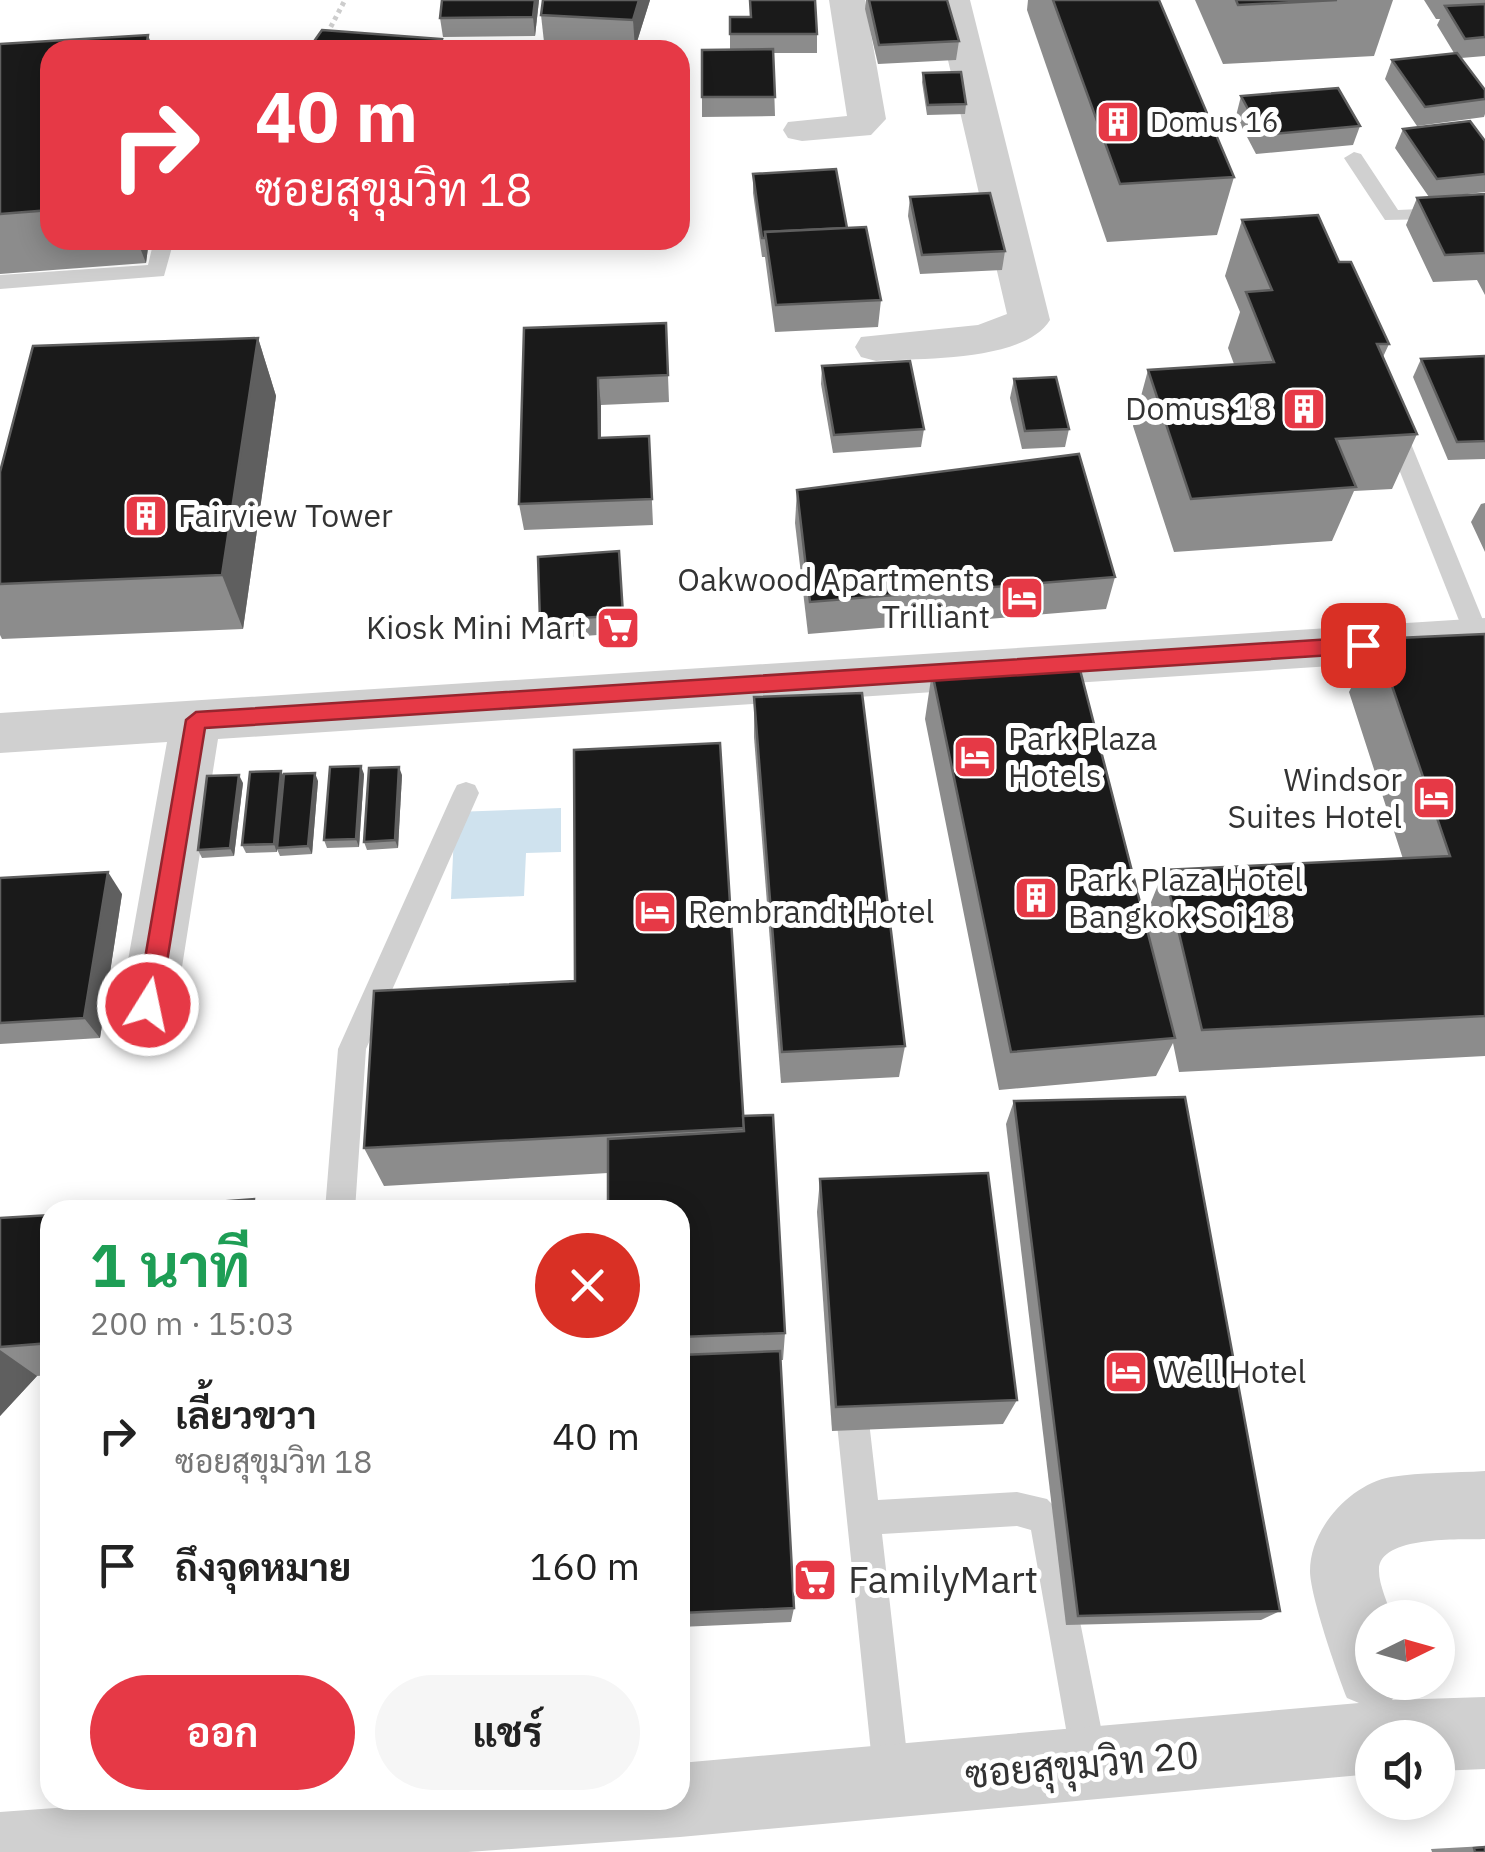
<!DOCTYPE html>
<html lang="th">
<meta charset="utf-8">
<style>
:root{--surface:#fff;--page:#f6f6f6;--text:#222;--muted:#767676;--accent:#e63946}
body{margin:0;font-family:"IBM Plex Sans",Sarabun,sans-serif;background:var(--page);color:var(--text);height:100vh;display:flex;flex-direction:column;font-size:38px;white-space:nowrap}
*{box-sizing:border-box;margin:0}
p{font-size:32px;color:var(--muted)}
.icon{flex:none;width:55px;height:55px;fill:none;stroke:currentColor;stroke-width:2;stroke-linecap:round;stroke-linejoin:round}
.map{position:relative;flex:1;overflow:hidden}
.panel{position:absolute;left:40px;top:1200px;width:650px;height:610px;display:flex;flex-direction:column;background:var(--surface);border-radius:30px;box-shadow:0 5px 25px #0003}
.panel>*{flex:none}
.top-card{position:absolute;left:40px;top:40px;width:650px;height:210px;border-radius:30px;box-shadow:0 5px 25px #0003;background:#e63946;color:#fff;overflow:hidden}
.needle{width:65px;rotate:85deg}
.fabs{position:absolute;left:1355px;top:1600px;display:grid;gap:20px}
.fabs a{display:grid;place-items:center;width:100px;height:100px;border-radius:50%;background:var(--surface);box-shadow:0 5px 25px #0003;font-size:50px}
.pin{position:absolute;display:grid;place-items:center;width:85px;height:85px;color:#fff;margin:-42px;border-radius:20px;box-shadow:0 5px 15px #0006}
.me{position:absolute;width:110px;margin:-55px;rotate:10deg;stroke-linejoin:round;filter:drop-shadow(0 0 8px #0008)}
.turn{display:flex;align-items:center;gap:35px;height:210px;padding:0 50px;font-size:45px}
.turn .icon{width:130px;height:130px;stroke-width:2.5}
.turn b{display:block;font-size:70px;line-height:85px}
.round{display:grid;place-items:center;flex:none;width:105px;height:105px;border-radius:52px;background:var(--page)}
.head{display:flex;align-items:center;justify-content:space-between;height:170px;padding:0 50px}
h1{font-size:60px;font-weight:700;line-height:75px;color:#1e9e55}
.button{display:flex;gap:20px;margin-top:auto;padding:20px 50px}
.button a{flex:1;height:115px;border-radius:60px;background:var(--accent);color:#fff;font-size:40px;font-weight:700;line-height:115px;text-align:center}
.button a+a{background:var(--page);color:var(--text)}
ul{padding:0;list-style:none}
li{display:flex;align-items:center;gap:30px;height:130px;padding:0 50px}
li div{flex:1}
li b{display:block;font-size:38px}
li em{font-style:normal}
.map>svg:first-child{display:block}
.water{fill:#cfe2ee}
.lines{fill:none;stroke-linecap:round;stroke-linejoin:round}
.path{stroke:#cdcdcd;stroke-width:5;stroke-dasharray:4 4;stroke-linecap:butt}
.lane{fill:#d0d0d0;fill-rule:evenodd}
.street{fill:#d0d0d0;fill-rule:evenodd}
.wall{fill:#8c8c8c}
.shaded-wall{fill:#5f5f5f}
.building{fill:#1a1a1a;stroke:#5f5f5f;stroke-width:2.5}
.route{fill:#e63946;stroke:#96252e;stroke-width:2.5}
.labels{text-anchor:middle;stroke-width:10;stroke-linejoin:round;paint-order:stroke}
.far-poi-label{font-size:28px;fill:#333;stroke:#fff;text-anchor:start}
.poi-label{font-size:32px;fill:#333;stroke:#fff;text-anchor:start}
.near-poi-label{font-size:38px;fill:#333;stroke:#fff;text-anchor:start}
.near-street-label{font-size:38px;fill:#333;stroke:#fff}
</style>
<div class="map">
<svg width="1485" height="1852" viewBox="0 0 1485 1852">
<rect width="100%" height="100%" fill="#fff"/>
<path class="water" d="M561,808V852L526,853L524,896L451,899L455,812Z"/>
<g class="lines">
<path class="path" d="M327,34L345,0"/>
<g class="lane">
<path d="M1354,152L1361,154L1398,210L1485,206V218L1385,220L1344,158Z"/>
<path d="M154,240H174L164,276L0,289V275L148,265Z"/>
<path d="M1392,416L1403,424L1485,625V645H1469L1466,638L1381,424Z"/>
<path d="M466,782L475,785L479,793L366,1049L355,1210H325L338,1049L453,793L457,785Z"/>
<path d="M850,1379L861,1384L866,1395L878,1500L1017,1492L1047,1499L1058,1510L1108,1763L1103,1776L1090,1781L1077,1776L1072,1763L1031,1530L1017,1526L882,1534L910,1781L905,1794L892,1799L879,1794L874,1781L834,1395L839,1384Z"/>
</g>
<g class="street">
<path d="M829,0H865L886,119L871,135L802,141L788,138L783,130L788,122L847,116Z"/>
<path d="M934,0H970L1050,320C1024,362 921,358 876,361L861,357L855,347L861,337L978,325L1007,314Z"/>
<path d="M1485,618V656L218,739L176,1005L168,1023L148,1030L128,1023L120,1005L167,742L0,753V713Z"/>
<path d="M1485,1471V1539C1461,1540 1377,1535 1379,1571C1379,1585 1388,1603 1392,1618H1372V1682H1403L1392,1700L1485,1697V1769L1438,1771V1738H1372V1774L680,1837L468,1852H0V1812L165,1800H680V1763L1359,1703L1347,1698C1337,1673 1310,1595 1310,1571C1310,1528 1351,1484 1391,1477C1421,1472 1454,1473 1485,1471Z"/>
</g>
</g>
<g class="wall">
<path d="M442,0H539L535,36L443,37L440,18Z"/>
<path d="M650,0L635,48L544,42L541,15Z"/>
<path d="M750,0L817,34V53H773L775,116L702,117V50L730,49V17H750Z"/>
<path d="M866,0H947L959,41L956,60L878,64L865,9Z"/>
<path d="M1028,0H1159L1234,177L1217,235L1107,242L1027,10Z"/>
<path d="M1195,0H1393L1374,56L1223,64Z"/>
<path d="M1424,0H1485V56L1461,58L1485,90V114L1484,117L1417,126L1385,79L1392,60L1454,53L1437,25L1440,19H1436Z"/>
<path d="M148,35L153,50H50V240H149L146,263L0,274V44Z"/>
<path d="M923,73L966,104L965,114L927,115L922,82Z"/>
<path d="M1241,96L1360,126L1353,145L1256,154L1236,116Z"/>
<path d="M1403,129L1485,141V192L1450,196L1485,194V295L1477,280L1433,282L1406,225L1417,198L1429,197L1395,148Z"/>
<path d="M753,174L847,228L881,300L878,327L775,332L765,257H762L753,193Z"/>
<path d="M910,197L1005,251L1002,270L920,274L908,216Z"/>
<path d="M1242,220L1339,262L1389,344L1383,357L1417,434L1392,489L1354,491L1332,541L1174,552L1133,426L1148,370L1234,364L1228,348L1240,312L1225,276Z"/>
<path d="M666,323L669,402L601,405V438L649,436L653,525L524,530L519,504L524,328Z"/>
<path d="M258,338L276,396L243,629L2,639L0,635V472Z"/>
<path d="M1485,356V459L1448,460L1413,377L1421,359Z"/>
<path d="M822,366L924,429L921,447L833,453L821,384Z"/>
<path d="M1014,379L1069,429L1065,447L1022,449L1010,398Z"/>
<path d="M797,490L1115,577L1106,609L808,634L795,523Z"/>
<path d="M1485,503V552L1471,522L1481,504Z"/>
<path d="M619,551L625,633L543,639L540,621Z"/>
<path d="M1485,634V1056L1179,1072L1173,1043L1156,1076L999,1090L925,719L932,672L1151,946L1145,917L1164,870L1403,859L1349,692L1376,639Z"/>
<path d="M754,697L905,1046L899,1077L781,1083L754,737Z"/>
<path d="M281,771L284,777L318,781L312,854L280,856L277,849V852L246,853L242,845Z"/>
<path d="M364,774L359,847L327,848L324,840Z"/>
<path d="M402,775L398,848L367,850L364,842Z"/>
<path d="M243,783L234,856L202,858L198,850Z"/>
<path d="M0,878L122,894L100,1038L0,1044Z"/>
<path d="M1014,1101L1280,1611L1261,1620L1066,1625L1006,1124Z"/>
<path d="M743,1116L785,1333L783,1360H781L794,1608L791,1622L680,1627V1210L608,1173L384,1186L364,1148Z"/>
<path d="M820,1179L1017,1400L1003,1424L832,1431L817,1212Z"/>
<path d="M50,1215V1375L37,1376L0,1416V1218Z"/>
<path d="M1485,1846V1852H1432L1431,1849Z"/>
</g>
<g class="shaded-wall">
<path d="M535,0H539L535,36L533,17Z"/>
<path d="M639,0H650L635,48L633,20Z"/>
<path d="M148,35L153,50H146Z"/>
<path d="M137,240H149L146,263Z"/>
<path d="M258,338L276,396L243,629L222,575Z"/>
<path d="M598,378L601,405V464L599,438Z"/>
<path d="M361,766L364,774L359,847L356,839Z"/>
<path d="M399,767L402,775L398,848L395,840Z"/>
<path d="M281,771L285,779L277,852L274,844Z"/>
<path d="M315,773L318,781L312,854L308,846Z"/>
<path d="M239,775L243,783L234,856L230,848Z"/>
<path d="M108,872L122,894L100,1038L84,1018Z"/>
<path d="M254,1199L262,1210H253Z"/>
<path d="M0,1350L37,1376L0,1416Z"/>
</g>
<g class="building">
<path d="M442,0H535L533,17L440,18Z"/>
<path d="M543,0H639L633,20L541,15Z"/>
<path d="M750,0H815L817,34H730V17H751Z"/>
<path d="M869,0H947L959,41L879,45Z"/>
<path d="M1053,0H1159L1234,177L1120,184Z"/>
<path d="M1236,0H1337L1238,5Z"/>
<path d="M1485,4V37L1465,39L1445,6Z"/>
<path d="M322,30L442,39L438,50H308Z"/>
<path d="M148,35L146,50H50V210L0,214V44Z"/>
<path d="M773,49L775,97H702V50Z"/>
<path d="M1457,53L1485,90V99L1425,107L1392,60Z"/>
<path d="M961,72L966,104L928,105L923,73Z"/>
<path d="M1338,88L1360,126L1262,135L1241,96Z"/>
<path d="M1470,121L1485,141V174L1437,179L1403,129Z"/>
<path d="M836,169L847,228L765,232V238H762L753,174Z"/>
<path d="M990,193L1005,251L922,255L910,197Z"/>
<path d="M1485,194V253L1445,255L1417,198Z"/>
<path d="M1318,215L1339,262H1351L1389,344H1377L1417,434L1336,439L1356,487L1191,499L1148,370L1274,362L1246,292L1272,290L1242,220Z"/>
<path d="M866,227L881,300L776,305L765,232Z"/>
<path d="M666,323L668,375L598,378L599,438L649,436L652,499L519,504L524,328Z"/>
<path d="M258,338L222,575L0,584V472L33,346Z"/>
<path d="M1485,356V441L1457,442L1421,359Z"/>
<path d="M910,361L924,429L834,435L822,366Z"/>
<path d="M1056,377L1069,429L1025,431L1014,379Z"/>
<path d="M1079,454L1115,577L810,602L797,490Z"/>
<path d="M619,551L623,615L540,621L538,557Z"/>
<path d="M1485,634V1016L1202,1030L1164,870L1450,856L1376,639Z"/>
<path d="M1078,662L1175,1038L1011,1052L932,672Z"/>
<path d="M862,693L905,1046L782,1052L754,697Z"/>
<path d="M720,743L744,1128L364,1148L374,991L575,981L574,750Z"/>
<path d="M361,766L356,839L324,840L330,767Z"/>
<path d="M399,767L395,840L364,842L369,768Z"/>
<path d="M281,771L274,844L242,845L250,772Z"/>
<path d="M315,773L308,846L277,848L284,774Z"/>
<path d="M239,775L230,848L198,850L207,776Z"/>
<path d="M108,872L84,1018L0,1023V878Z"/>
<path d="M1185,1097L1280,1611L1078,1616L1014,1101Z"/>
<path d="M773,1115L785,1333L680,1337V1210H608V1139L744,1131L743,1116Z"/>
<path d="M988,1173L1017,1400L836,1407L820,1179Z"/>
<path d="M254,1199L253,1210H110Z"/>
<path d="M50,1215V1343L0,1347V1218Z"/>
<path d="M780,1351L794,1608L680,1613V1355Z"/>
<path d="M1485,1847V1852H1475L1474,1848Z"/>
</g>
<path class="route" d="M1363,637L1373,645L1363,653L205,728L160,1005L157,1013L148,1016L140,1013L137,1005L186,720L196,712Z"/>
<defs>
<symbol id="building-square" viewBox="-11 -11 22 22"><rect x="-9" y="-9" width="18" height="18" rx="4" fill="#e63946" stroke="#fff"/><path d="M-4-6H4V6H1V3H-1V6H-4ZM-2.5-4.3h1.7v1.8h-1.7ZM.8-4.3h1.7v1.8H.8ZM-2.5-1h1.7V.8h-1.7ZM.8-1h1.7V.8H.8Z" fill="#fff"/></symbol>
<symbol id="hotel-square" viewBox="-11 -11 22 22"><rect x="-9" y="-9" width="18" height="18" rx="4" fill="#e63946" stroke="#fff"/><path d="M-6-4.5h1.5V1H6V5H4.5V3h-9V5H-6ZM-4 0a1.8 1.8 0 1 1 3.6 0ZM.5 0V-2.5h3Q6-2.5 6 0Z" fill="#fff"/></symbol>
<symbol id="supermarket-square" viewBox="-11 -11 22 22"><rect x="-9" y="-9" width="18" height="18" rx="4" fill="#e63946" stroke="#fff"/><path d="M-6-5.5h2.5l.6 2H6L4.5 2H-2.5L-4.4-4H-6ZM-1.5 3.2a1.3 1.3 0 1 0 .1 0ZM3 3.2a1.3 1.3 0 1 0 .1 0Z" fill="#fff"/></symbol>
</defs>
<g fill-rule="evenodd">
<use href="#building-square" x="1093" y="97" width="50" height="50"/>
<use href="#building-square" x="1279" y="384" width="50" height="50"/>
<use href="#building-square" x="121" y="491" width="50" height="50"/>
<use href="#hotel-square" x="997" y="573" width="50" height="50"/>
<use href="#supermarket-square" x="593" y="603" width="50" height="50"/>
<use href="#hotel-square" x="950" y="732" width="50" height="50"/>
<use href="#hotel-square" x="1409" y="773" width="50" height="50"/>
<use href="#building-square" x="1011" y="873" width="50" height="50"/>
<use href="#hotel-square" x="630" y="887" width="50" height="50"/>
<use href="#hotel-square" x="1101" y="1347" width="50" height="50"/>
<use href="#supermarket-square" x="790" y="1555" width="50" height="50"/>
</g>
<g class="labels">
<g class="far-poi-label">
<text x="1150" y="132">Domus 16</text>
</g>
<g class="poi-label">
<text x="1272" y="420" text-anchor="end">Domus 18</text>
<text x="178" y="527">Fairview Tower</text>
<text x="990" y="591" text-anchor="end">Oakwood Apartments<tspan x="990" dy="37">Trilliant</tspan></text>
<text x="586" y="639" text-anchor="end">Kiosk Mini Mart</text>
<text x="1008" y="750">Park Plaza<tspan x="1008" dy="37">Hotels</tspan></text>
<text x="1402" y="791" text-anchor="end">Windsor<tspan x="1402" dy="37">Suites Hotel</tspan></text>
<text x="1068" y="891">Park Plaza Hotel<tspan x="1068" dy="37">Bangkok Soi 18</tspan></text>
<text x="688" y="923">Rembrandt Hotel</text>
<text x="1158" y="1383">Well Hotel</text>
</g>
<g class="near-poi-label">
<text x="848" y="1593">FamilyMart</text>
</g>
<g class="near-street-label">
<text transform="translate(1082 1765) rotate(-5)" y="13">ซอยสุขุมวิท 20</text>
</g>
</g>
</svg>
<div class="fabs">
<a><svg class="needle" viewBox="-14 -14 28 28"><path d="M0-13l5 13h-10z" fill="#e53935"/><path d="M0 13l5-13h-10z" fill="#767676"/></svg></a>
<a><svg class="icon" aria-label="sound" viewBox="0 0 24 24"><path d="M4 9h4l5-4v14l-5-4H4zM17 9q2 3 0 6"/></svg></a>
</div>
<div class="pin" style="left:1363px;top:645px;background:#d93025"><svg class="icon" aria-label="arrive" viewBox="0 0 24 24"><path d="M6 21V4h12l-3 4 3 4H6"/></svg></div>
<svg class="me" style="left:148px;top:1005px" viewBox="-20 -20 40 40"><circle r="17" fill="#e63946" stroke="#fff" stroke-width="3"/><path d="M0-11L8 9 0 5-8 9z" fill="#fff"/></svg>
<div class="top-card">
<div class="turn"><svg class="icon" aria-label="right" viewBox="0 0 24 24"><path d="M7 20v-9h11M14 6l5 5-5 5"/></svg><div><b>40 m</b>ซอยสุขุมวิท 18</div></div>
</div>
<section class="panel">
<div class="head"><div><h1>1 นาที</h1><p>200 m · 15:03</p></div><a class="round" style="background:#d93025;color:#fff"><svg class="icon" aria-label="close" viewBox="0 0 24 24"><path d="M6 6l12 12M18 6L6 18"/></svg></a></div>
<ul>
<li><svg class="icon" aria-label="right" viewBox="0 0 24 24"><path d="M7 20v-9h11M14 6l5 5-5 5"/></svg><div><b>เลี้ยวขวา</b><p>ซอยสุขุมวิท 18</p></div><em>40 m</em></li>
<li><svg class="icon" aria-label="arrive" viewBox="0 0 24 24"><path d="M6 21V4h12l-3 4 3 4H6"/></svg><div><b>ถึงจุดหมาย</b></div><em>160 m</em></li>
</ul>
<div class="button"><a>ออก</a><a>แชร์</a></div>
</section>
</div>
